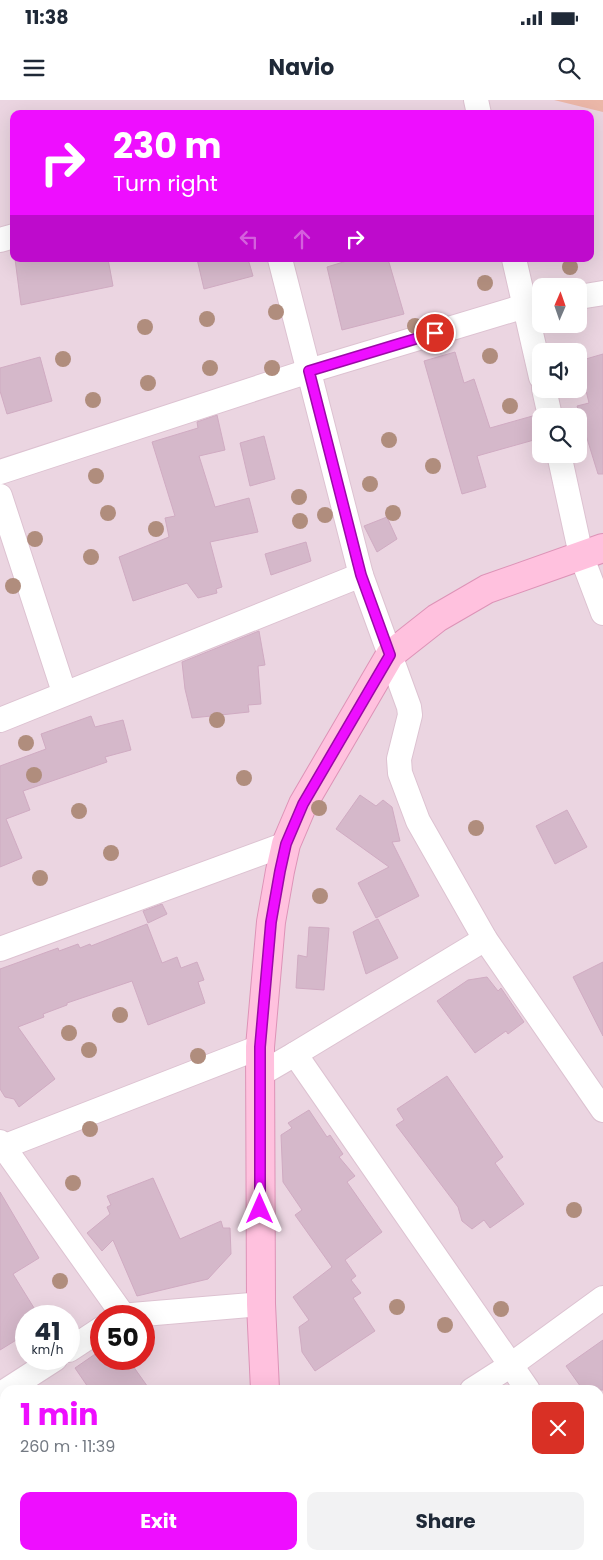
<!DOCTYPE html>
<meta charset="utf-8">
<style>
:root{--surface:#fff;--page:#f2f2f3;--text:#1f2937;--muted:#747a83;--accent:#ee0eff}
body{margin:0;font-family:Poppins,sans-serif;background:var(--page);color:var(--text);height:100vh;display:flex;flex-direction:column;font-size:19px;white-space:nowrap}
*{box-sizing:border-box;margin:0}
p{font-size:16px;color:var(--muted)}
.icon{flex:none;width:28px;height:28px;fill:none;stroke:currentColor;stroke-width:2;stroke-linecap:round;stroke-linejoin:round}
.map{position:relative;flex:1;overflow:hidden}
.drawer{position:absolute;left:0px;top:1285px;width:604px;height:175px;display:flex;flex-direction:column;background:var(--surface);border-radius:15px 15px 0 0;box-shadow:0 5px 20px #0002}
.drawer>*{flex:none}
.hud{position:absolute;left:10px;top:10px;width:584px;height:152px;border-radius:10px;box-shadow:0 5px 20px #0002;background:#ee0eff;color:#fff;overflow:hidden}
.needle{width:32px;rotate:2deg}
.buttons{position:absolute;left:532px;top:178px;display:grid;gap:10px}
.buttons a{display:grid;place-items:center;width:55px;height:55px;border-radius:10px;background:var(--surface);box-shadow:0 5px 20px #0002;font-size:25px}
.speed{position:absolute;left:15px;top:1205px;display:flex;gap:10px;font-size:25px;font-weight:700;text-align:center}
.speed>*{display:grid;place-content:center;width:65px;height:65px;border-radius:50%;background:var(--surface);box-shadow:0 5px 20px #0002;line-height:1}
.speed small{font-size:12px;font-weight:400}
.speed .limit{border:8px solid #d22;background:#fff;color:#111}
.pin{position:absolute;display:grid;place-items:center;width:42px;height:42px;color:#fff;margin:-21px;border:2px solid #fff;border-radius:50%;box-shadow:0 1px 5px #0007}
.me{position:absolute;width:55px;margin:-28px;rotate:0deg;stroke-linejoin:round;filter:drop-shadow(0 0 4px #0008)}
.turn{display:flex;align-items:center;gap:18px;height:105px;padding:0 20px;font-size:22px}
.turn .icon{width:65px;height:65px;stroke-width:2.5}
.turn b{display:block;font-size:35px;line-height:42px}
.lanes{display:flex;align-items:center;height:48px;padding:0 20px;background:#0003;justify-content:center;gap:25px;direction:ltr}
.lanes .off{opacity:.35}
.round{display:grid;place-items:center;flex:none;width:52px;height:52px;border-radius:10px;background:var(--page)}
.overview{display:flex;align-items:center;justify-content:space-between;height:85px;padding:0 20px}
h1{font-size:30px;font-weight:700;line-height:38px;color:var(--accent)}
.button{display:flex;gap:10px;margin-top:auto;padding:10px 20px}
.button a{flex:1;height:58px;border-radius:10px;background:var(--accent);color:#fff;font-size:20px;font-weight:700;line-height:58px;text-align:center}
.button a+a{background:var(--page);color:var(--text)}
.status{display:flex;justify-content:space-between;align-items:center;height:35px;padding:0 25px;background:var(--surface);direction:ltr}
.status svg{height:14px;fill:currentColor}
header{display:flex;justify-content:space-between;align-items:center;height:65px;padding:0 20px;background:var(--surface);font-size:22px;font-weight:700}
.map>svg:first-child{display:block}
.residential{fill:#ebd5e1;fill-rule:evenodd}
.green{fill:#ebb7a8}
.building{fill:#d5b8ca;stroke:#d0abc2}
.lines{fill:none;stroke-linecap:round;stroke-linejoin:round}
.street-casing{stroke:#ddc2d1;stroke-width:26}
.secondary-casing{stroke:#dd93b7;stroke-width:30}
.street{stroke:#fff;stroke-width:24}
.secondary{stroke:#ffc1de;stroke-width:28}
.tree{fill:#b08d7d}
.route-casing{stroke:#9b09a6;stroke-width:12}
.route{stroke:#ee0eff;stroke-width:9}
</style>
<div class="status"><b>11:38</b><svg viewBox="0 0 49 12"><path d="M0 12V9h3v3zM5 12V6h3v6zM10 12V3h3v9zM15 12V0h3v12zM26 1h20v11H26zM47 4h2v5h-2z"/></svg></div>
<header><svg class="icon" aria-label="menu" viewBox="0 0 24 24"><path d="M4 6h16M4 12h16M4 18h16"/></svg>Navio<svg class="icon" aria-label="search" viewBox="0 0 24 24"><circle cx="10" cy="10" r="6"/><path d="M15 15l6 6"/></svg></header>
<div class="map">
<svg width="603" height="1460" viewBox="0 0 603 1460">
<rect width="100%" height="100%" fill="#f3e3eb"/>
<path class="residential" d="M0,0H603V1460H0ZM14,14H590V159H14ZM541,186H579V224H541ZM541,251H579V289H541ZM541,316H579V354H541ZM26,1216H69V1259H26ZM101,1216H144V1259H101ZM5,1290H599V1455H5Z"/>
<path class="green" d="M554,0H603V12Z"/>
<g class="building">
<path d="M15,159H108L113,186L21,205Z"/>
<path d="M197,159H248L253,176L204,189Z"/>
<path d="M353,159H388L404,214L342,230L327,167Z"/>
<path d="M455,252L464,283L474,279L490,328L536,315L541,326V338L477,356L486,387L462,394L424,261Z"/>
<path d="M603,254V374H598L577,306L589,303L579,261Z"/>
<path d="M40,257L52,301L7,314L0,291V268Z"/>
<path d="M217,315L225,350L199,356L215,407L249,398L258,432L210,442L222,487L216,489L217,493L198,498L187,483L133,501L119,457L169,437L165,418L175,416L152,342L198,328L197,322Z"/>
<path d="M264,336L275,379L250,386L240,343Z"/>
<path d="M387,417L397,439L377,452L364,426Z"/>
<path d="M306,442L311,461L271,475L265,454Z"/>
<path d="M259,531L265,565L258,566L261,604L248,605L249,612L192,618L185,589L182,562Z"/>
<path d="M91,616L95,627L123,620L131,650L105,657L107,662L23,691L30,710L6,719L22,758L0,767V666L46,649L41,634Z"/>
<path d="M360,695L376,706L383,700L392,707L400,741L392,742L419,796L376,818L358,783L389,767L336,729Z"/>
<path d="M567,710L587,747L555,764L536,726Z"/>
<path d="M162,804L167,814L148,823L143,811Z"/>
<path d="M378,819L398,858L366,874L353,832Z"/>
<path d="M147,824L162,863L177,857L181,868L197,862L204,880L198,882L205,903L148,925L132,881L67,903V905L43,914L44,917L18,927L55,979L19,1007L14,999L5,997L0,989V869L58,848L59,851L78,844L80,848L90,844L91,846Z"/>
<path d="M309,827L329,828L324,890L296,888L298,855L307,857Z"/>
<path d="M603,862V936L573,877Z"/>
<path d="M487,877L498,891L501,888L524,922L508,934L506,931L475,953L437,901L468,880Z"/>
<path d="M447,976L503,1057L495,1063L524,1104L490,1128L484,1120L472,1129L462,1121L458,1107L396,1025L404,1020L397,1009Z"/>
<path d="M309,1010L327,1037L330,1035L343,1054L339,1057L355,1076L347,1082L382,1132L345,1160L356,1176L351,1180L361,1193L353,1198L375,1231L315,1271L302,1252L299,1227L309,1220L293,1197L332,1167L295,1115L302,1110L283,1082L281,1035L292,1028L288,1023Z"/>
<path d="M153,1078L180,1139L221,1121L223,1128H230L231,1154L208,1179L137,1196L113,1140L102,1151L87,1133L110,1114L107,1107L111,1105L107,1096Z"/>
<path d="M0,1092L39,1158L13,1174L39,1216H26V1234L0,1250Z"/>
<path d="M603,1240V1290H583L566,1266Z"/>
<path d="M101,1250V1259H128L150,1290H90L75,1268Z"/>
</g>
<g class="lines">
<defs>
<g id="street">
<path d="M476,0L479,14"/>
<path d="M0,140L14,136"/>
<path d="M280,159L361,475L409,607L410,615L399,659L400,673L418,721L485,839L603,1010"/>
<path d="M514,159L541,277"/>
<path d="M579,197L603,193"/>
<path d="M544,289L550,316"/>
<path d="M559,354L581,455L603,513"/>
<path d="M0,372L309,271L525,206L541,203"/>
<path d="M0,396L64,592"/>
<path d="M0,620L361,475"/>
<path d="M0,849L286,744"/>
<path d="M295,954L485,839"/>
<path d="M259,975L295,954L528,1290"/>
<path d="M0,1042L123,1215"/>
<path d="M3,1047L260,947"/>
<path d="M120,1216L261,1204"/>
<path d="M69,1250L101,1229"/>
<path d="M7,1290L55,1259"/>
<path d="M472,1290L511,1265L603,1198"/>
<path d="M599,1396L603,1402"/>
<path d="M216,1460L223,1455"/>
</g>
<g id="secondary">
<path d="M265,1290L261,1204L260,947L271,822L280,771L286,744L303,704L390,555L437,518L487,489L603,448"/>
<path d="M333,1455L337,1460"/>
</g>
</defs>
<use href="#street" class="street-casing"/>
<use href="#secondary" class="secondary-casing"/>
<use href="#street" class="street"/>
<use href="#secondary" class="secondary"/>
</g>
<g class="tree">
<circle cx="570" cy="167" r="8"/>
<circle cx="485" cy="183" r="8"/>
<circle cx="276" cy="212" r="8"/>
<circle cx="207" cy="219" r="8"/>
<circle cx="415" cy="226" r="8"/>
<circle cx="145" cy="227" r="8"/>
<circle cx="490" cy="256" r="8"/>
<circle cx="63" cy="259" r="8"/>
<circle cx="210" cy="268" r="8"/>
<circle cx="272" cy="268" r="8"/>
<circle cx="148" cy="283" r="8"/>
<circle cx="93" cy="300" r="8"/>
<circle cx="510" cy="306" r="8"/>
<circle cx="389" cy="340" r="8"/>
<circle cx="433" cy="366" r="8"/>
<circle cx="96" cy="376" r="8"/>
<circle cx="370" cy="384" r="8"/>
<circle cx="299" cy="397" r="8"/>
<circle cx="108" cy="413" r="8"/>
<circle cx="393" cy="413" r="8"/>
<circle cx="325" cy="415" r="8"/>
<circle cx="300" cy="421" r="8"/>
<circle cx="156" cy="429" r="8"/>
<circle cx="35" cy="439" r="8"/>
<circle cx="91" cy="457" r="8"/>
<circle cx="13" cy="486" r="8"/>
<circle cx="217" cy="620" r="8"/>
<circle cx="26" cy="643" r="8"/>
<circle cx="34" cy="675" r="8"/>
<circle cx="244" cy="678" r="8"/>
<circle cx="319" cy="708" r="8"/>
<circle cx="79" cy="711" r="8"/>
<circle cx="476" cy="728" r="8"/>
<circle cx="111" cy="753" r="8"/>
<circle cx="40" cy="778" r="8"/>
<circle cx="320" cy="796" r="8"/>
<circle cx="120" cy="915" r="8"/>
<circle cx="69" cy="933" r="8"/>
<circle cx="89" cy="950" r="8"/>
<circle cx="198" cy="956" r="8"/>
<circle cx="90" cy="1029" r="8"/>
<circle cx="73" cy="1083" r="8"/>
<circle cx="574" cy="1110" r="8"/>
<circle cx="60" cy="1181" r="8"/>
<circle cx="397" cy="1207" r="8"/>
<circle cx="501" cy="1209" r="8"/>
<circle cx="445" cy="1225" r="8"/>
</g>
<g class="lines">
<defs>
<path id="route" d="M260,1109V947L271,822L280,771L286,744L303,704L390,555L361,475L309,271L435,233"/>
</defs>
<use href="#route" class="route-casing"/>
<use href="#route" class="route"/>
</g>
</svg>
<div class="buttons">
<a><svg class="needle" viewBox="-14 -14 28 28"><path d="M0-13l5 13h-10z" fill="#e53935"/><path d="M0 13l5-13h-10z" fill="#747a83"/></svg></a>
<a><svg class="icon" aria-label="sound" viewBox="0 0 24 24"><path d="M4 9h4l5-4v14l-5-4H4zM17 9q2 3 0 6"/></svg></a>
<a><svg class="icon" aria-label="search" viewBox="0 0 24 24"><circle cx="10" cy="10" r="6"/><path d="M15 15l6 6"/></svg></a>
</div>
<div class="speed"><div>41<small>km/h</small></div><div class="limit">50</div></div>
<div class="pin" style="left:435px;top:233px;background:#d93025"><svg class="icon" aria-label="arrive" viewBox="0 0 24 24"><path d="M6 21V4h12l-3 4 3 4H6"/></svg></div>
<svg class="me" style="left:260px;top:1109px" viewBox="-20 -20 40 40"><path d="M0-17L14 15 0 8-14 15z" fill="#ee0eff" stroke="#fff" stroke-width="4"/></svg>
<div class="hud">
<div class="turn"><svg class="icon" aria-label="right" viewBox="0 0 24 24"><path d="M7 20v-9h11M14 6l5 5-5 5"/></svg><div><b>230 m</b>Turn right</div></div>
<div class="lanes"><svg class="icon off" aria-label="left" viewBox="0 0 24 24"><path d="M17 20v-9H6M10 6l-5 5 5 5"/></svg><svg class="icon off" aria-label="ahead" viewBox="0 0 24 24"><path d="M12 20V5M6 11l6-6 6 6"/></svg><svg class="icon" aria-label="right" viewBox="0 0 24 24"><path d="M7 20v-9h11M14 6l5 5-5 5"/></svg></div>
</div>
<section class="drawer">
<div class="overview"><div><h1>1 min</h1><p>260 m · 11:39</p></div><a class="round" style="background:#d93025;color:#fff"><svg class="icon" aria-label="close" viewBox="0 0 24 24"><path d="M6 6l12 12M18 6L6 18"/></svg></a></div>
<div class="button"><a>Exit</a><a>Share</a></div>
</section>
</div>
